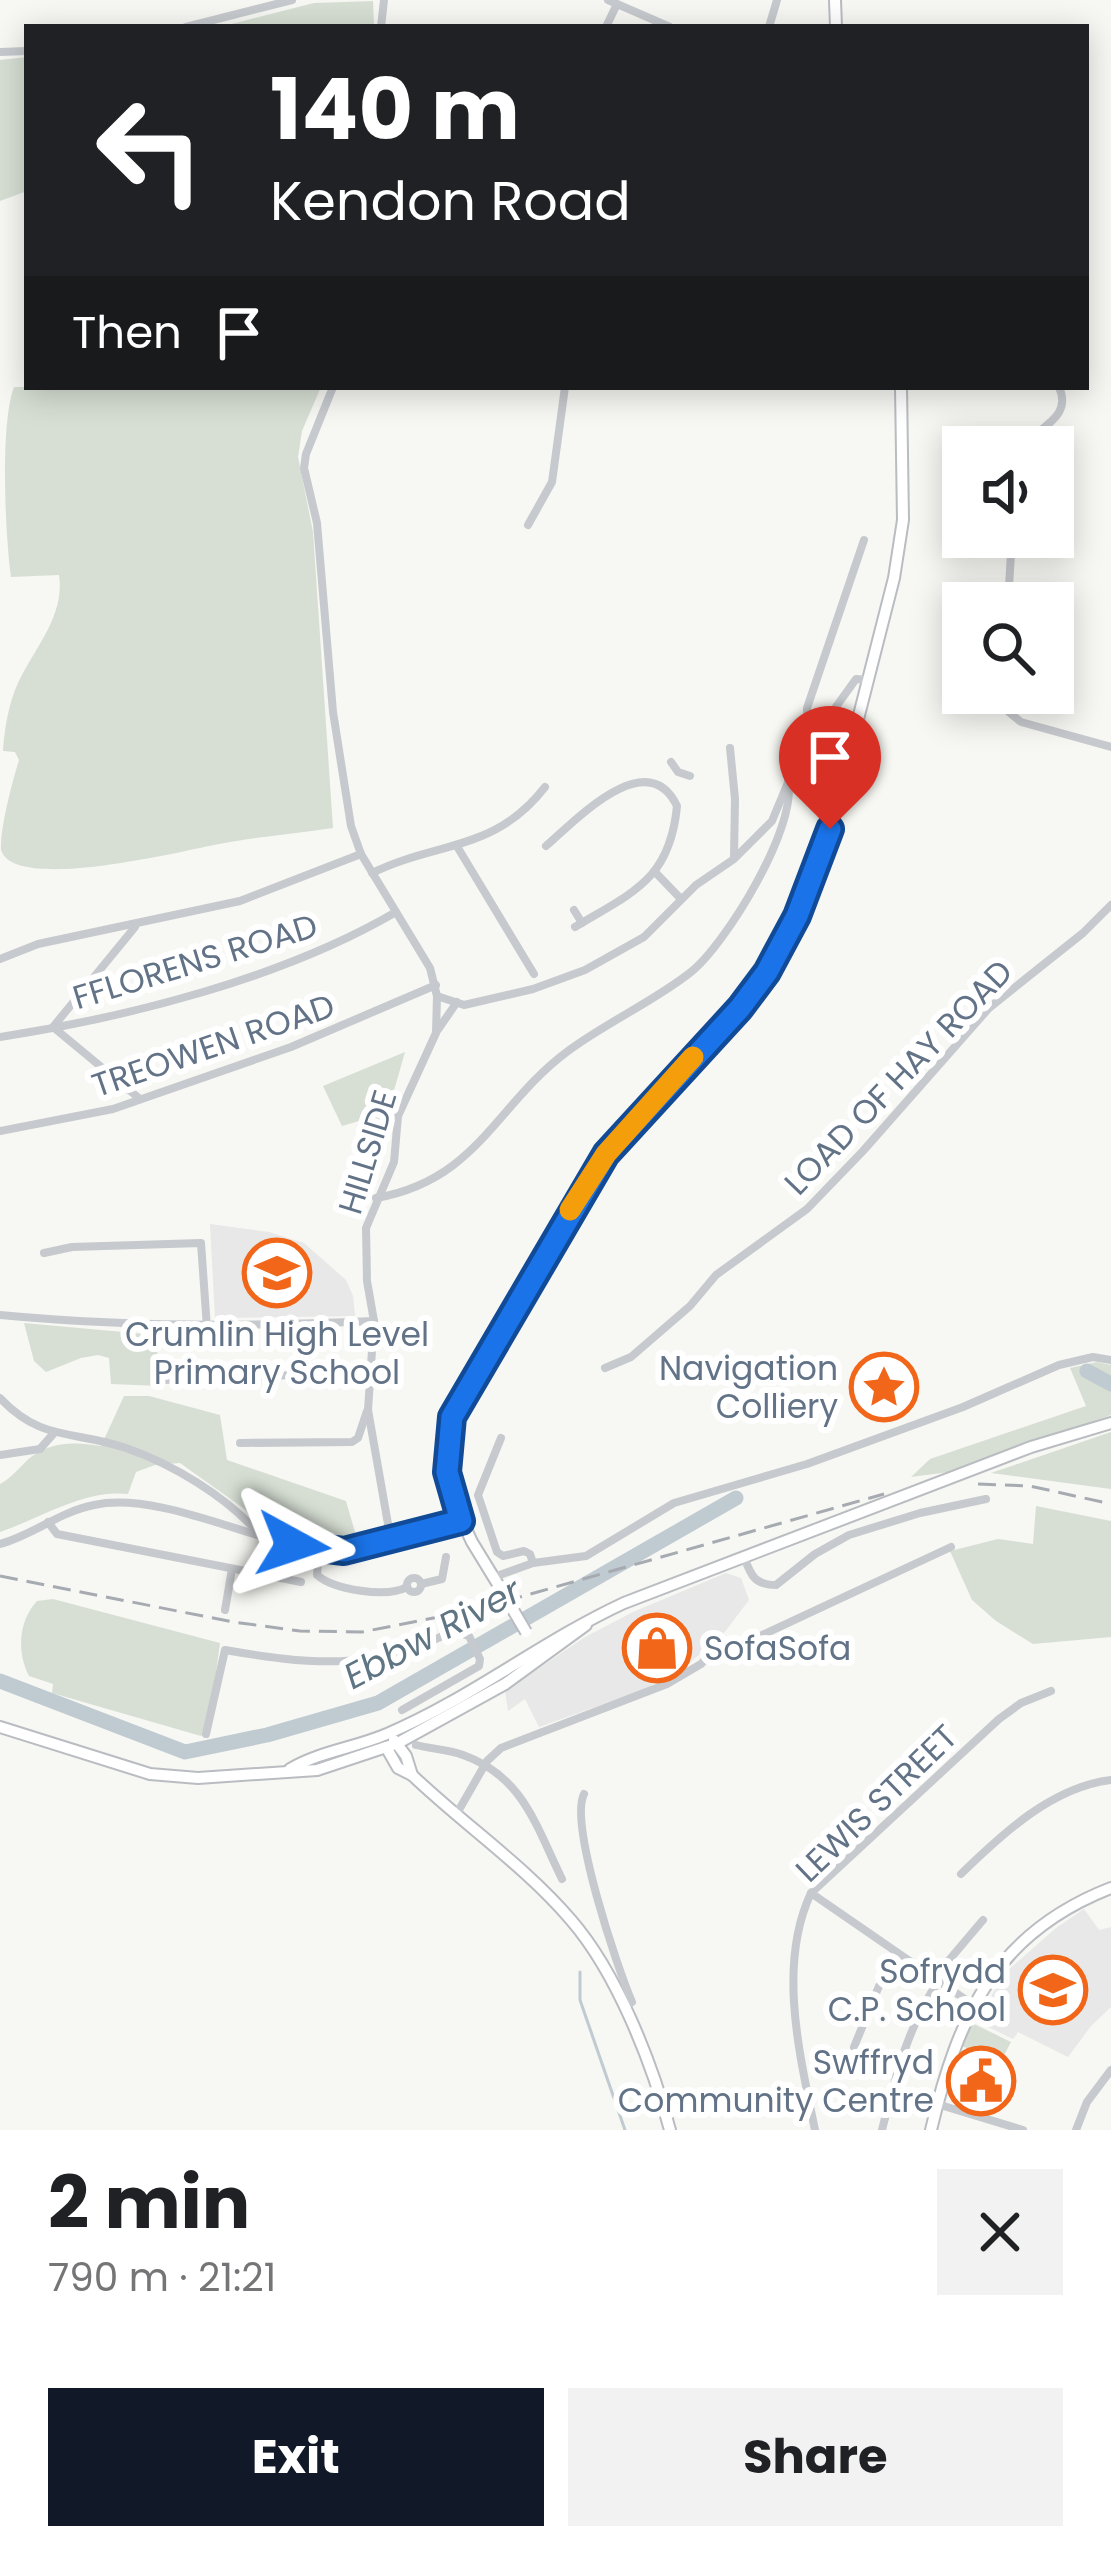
<!DOCTYPE html>
<meta charset="utf-8">
<style>
:root{--surface:#fff;--page:#f2f2f2;--text:#202124;--muted:#757577;--accent:#111827}
body{margin:0;font-family:Poppins,sans-serif;background:var(--page);color:var(--text);height:100vh;display:flex;flex-direction:column;font-size:45px;white-space:nowrap}
*{box-sizing:border-box;margin:0}
p{font-size:39px;color:var(--muted)}
.icon{flex:none;width:66px;height:66px;fill:none;stroke:currentColor;stroke-width:2;stroke-linecap:round;stroke-linejoin:round}
.map{position:relative;height:2130px;overflow:hidden}
.panel{display:flex;flex-direction:column;background:var(--surface);flex:1}
.panel>*{flex:none}
.guide{position:absolute;left:24px;top:24px;width:1065px;height:366px;border-radius:0px;box-shadow:0 6px 30px #0003;background:#202124;color:#fff;overflow:hidden}
.buttons{position:absolute;left:942px;top:426px;display:grid;gap:24px}
.buttons a{display:grid;place-items:center;width:132px;height:132px;border-radius:0px;background:var(--surface);box-shadow:0 6px 30px #0003;font-size:60px}
.pin{position:absolute;display:grid;place-items:center;width:102px;height:102px;color:#fff;margin:-123px -51px;border-radius:50% 50% 50% 0;rotate:-45deg;box-shadow:0 0 12px #0007}
.pin .icon{rotate:45deg}
.me{position:absolute;width:132px;margin:-66px;rotate:95deg;stroke-linejoin:round;filter:drop-shadow(0 0 9px #0008)}
.turn{display:flex;align-items:center;gap:42px;height:252px;padding:0 48px;font-size:54px}
.turn .icon{width:156px;height:156px;stroke-width:2.5}
.turn b{display:block;font-size:84px;line-height:102px}
.then{display:flex;align-items:center;height:114px;padding:0 48px;background:#0003;gap:24px;font-size:45px}
.round{display:grid;place-items:center;flex:none;width:126px;height:126px;border-radius:0px;background:var(--page)}
.overview{display:flex;align-items:center;justify-content:space-between;height:204px;padding:0 48px}
h1{font-size:72px;font-weight:700;line-height:90px}
.action{display:flex;gap:24px;margin-top:auto;padding:24px 48px}
.action a{flex:1;height:138px;border-radius:0px;background:var(--accent);color:#fff;font-size:48px;font-weight:700;line-height:138px;text-align:center}
.action a+a{background:var(--page);color:var(--text)}
.map>svg:first-child{display:block}
.built{fill:#e7e8e7}
.green{fill:#d7dfd4}
.lines{fill:none;stroke-linecap:round;stroke-linejoin:round}
.stream{stroke:#c0cbd1;stroke-width:3}
.river{stroke:#c0cbd1;stroke-width:15}
.major-casing{stroke:#b9bcc1;stroke-width:14}
.minor{stroke:#c6c9cd;stroke-width:8}
.major{stroke:#fff;stroke-width:10}
.rail{stroke:#a6abb2;stroke-width:3;stroke-dasharray:18 9;stroke-linecap:butt}
.major-bridge-casing{stroke:#b9bcc1;stroke-width:14;stroke-linecap:butt}
.major-bridge{stroke:#fff;stroke-width:10}
.route-casing{stroke:#114b97;stroke-width:30}
.route{stroke:#1a73e8;stroke-width:21}
.slow{stroke:#f59e0b;stroke-width:21}
.labels{text-anchor:middle;stroke-width:12;stroke-linejoin:round;paint-order:stroke}
.street-label{font-size:33px;fill:#637387;stroke:#fff}
.poi-label{font-size:33px;fill:#637387;stroke:#fff;text-anchor:end}
.water-label{font-size:36px;font-style:italic;fill:#5f7583;stroke:#fff}
</style>
<div class="map">
<svg width="1111" height="2130" viewBox="0 0 1111 2130">
<rect width="100%" height="100%" fill="#f7f7f3"/>
<g class="built">
<path d="M210,1224L269,1232L304,1243L346,1280L353,1296L355,1316L215,1318Z"/>
<path d="M726,1573L741,1578L749,1600L721,1637L677,1673L640,1691L539,1727L525,1699L508,1711L505,1691L585,1637L633,1612Z"/>
<path d="M1084,1909L1099,1930L1111,1927V2007L1091,2026L1068,2057L1018,2032L1013,2039L976,2021L1005,1973L1056,1928Z"/>
</g>
<g class="green">
<path d="M373,1L374,27H220L314,3Z"/>
<path d="M27,57V191L0,201V60Z"/>
<path d="M14,387H321L302,431L298,457L313,532L333,828C294,834 253,837 214,845C182,851 14,893 1,850C0,828 12,783 19,760L15,752L3,751C4,730 9,702 18,683C35,647 65,616 59,575L11,577C5,533 0,424 14,387Z"/>
<path d="M405,1052L385,1122L359,1121L342,1126L323,1086Z"/>
<path d="M24,1323L156,1335L160,1386L111,1384L109,1358L98,1355L81,1358L46,1372L34,1361Z"/>
<path d="M1097,1362L1111,1365V1415L949,1472L911,1477L930,1459L1086,1406L1070,1368Z"/>
<path d="M124,1396H149L220,1415L227,1460L346,1501L357,1539L264,1523L180,1463L155,1465L136,1472L128,1494C84,1489 41,1518 0,1532V1484C12,1478 20,1466 31,1457C53,1441 75,1442 101,1446Z"/>
<path d="M1111,1432V1489L991,1473Z"/>
<path d="M1036,1506L1111,1521V1637L1033,1644L996,1621L972,1600L950,1551L998,1539L1033,1544Z"/>
<path d="M53,1599L220,1643L209,1725L201,1736L52,1693L53,1684L29,1676C17,1652 18,1622 37,1601Z"/>
<path d="M972,2023L1011,2042L1000,2063L962,2046Z"/>
</g>
<g class="lines">
<path class="stream" d="M580,1972V2000L625,2130"/>
<g class="river">
<path d="M1087,1371L1111,1384"/>
<path d="M0,1681L185,1752L267,1735L378,1703L736,1498"/>
</g>
<defs>
<g id="major">
<path d="M835,0L836,27"/>
<path d="M502,1591L472,1542L452,1499L447,1472L452,1417L606,1154L740,1008L767,972L797,916L830,829L894,578L903,520L901,387"/>
<path d="M0,1727L150,1774L198,1778L317,1770L398,1743L505,1684L586,1625"/>
<path d="M394,1740L406,1756L412,1775"/>
<path d="M386,1747L398,1768L412,1775C463,1824 525,1866 571,1920C617,1973 652,2063 670,2130"/>
<path d="M290,1769C321,1751 354,1748 387,1734C470,1699 542,1641 624,1603L1031,1447L1111,1423"/>
<path d="M931,2130C958,2016 995,1933 1111,1888"/>
</g>
</defs>
<use href="#major" class="major-casing"/>
<g class="minor">
<path d="M608,0L670,27"/>
<path d="M186,27L292,0"/>
<path d="M381,27L384,0"/>
<path d="M606,27L617,4"/>
<path d="M769,27L777,0"/>
<path d="M0,52L27,51"/>
<path d="M333,387L306,454L304,468L317,523L333,712L351,826L361,854L430,968L437,996L436,1033L398,1116L394,1162L366,1228L367,1281L374,1321L368,1410L391,1541"/>
<path d="M1022,447C1038,427 1073,418 1059,387"/>
<path d="M528,525L552,482L565,387"/>
<path d="M1008,603L1012,537"/>
<path d="M1001,693L1005,709L1021,722L1111,747"/>
<path d="M807,737V708L864,540"/>
<path d="M730,748L735,799L734,857"/>
<path d="M671,762L678,772L690,776"/>
<path d="M546,846C576,820 647,744 677,806C670,880 633,892 575,927"/>
<path d="M458,848L534,974"/>
<path d="M372,873C437,841 495,852 545,787"/>
<path d="M656,873L681,899"/>
<path d="M574,910L582,923"/>
<path d="M135,927L53,1027L140,1099"/>
<path d="M0,959L38,944L240,901L361,854"/>
<path d="M437,996L464,1005L533,989L585,970L644,937L696,885L734,859L772,821L807,737L833,711L856,679L868,680"/>
<path d="M437,1031L457,1002"/>
<path d="M0,1037C129,1017 283,978 396,912"/>
<path d="M0,1131L113,1109L291,1047L436,985"/>
<path d="M376,1198C478,1180 495,1105 568,1051C607,1022 653,1002 691,972C726,944 798,826 788,781"/>
<path d="M44,1253L72,1247L201,1243L207,1328"/>
<path d="M0,1315C126,1327 248,1327 374,1321"/>
<path d="M605,1368L631,1357L690,1306L716,1275L807,1209L863,1151L989,1008L1083,933L1111,905"/>
<path d="M163,1380L369,1372"/>
<path d="M0,1398C41,1442 74,1430 126,1448C172,1464 226,1496 258,1533"/>
<path d="M501,1438L478,1495L497,1552L503,1556L524,1551L530,1554L533,1563"/>
<path d="M240,1443L352,1442L358,1438L367,1411"/>
<path d="M0,1455L40,1449L54,1433"/>
<path d="M48,1522L57,1534L301,1582"/>
<path d="M0,1544C33,1535 59,1512 94,1505C158,1491 254,1541 319,1551H344L461,1521"/>
<path d="M319,1551L317,1575C334,1590 387,1598 407,1587"/>
<path d="M744,1557C751,1576 755,1585 776,1585L815,1554L849,1535L920,1513L986,1499"/>
<path d="M494,1577L533,1563L586,1556L674,1503L807,1464L963,1407L1059,1365L1093,1357L1111,1360"/>
<circle cx="414" cy="1585" r="7"/>
<path d="M421,1584L442,1579L446,1557"/>
<path d="M225,1610L232,1569"/>
<path d="M206,1734L225,1650C305,1664 377,1672 452,1631L469,1636L480,1659L479,1666L402,1710"/>
<path d="M416,1745C431,1749 447,1749 463,1755C523,1776 536,1826 562,1879"/>
<path d="M584,1794C569,1824 617,1967 632,2002L625,2006"/>
<path d="M456,1815L487,1761L501,1748L667,1684L701,1664L711,1653L741,1645L951,1547"/>
<path d="M961,1874C1002,1834 1052,1787 1111,1780"/>
<path d="M811,1893L972,2004"/>
<path d="M933,1979L983,1920"/>
<path d="M854,2047L879,1986L903,1958"/>
<path d="M937,2104L1023,2130"/>
<path d="M815,2130C800,2056 777,1965 811,1893L999,1719L1021,1703L1051,1691"/>
<path d="M882,2130C895,2078 908,2026 938,1982"/>
<path d="M1076,2130L1087,2102L1111,2070"/>
</g>
<use href="#major" class="major"/>
<g class="rail">
<path d="M978,1484L1030,1486L1111,1504"/>
<path d="M0,1576L233,1622L300,1631L362,1632L474,1610L884,1494"/>
</g>
<defs>
<path id="major-bridge" d="M502,1591L526,1632"/>
</defs>
<use href="#major-bridge" class="major-bridge-casing"/>
<use href="#major-bridge" class="major-bridge"/>
</g>
<g class="lines">
<defs>
<path id="route" d="M293,1545L344,1551L461,1521L447,1472L452,1417L606,1154L740,1008L767,972L797,916L830,829"/>
</defs>
<use href="#route" class="route-casing"/>
<use href="#route" class="route"/>
<path class="slow" d="M570,1210L606,1154L693,1057"/>
</g>
<defs>
<symbol id="school-ring" viewBox="-11 -11 22 22"><circle r="9.5" fill="#fff" stroke="#f16619" stroke-width="1.5"/><path d="M0-5L7-2L0 1L-7-2ZM-4 1L0 2.5L4 1V4Q0 6-4 4Z" fill="#f16619"/></symbol>
<symbol id="sight-ring" viewBox="-11 -11 22 22"><circle r="9.5" fill="#fff" stroke="#f16619" stroke-width="1.5"/><path d="M0-6L1.8-2.2L6-1.7L2.9 1.2L3.7 5.4L0 3.3L-3.7 5.4L-2.9 1.2L-6-1.7L-1.8-2.2Z" fill="#f16619"/></symbol>
<symbol id="shop-ring" viewBox="-11 -11 22 22"><circle r="9.5" fill="#fff" stroke="#f16619" stroke-width="1.5"/><path d="M-5-2.5h2.3a2.7 3.5 0 0 1 5.4 0H5L5.5 6h-11ZM-1.5-2.5h3a1.5 2.3 0 0 0-3 0Z" fill="#f16619"/></symbol>
<symbol id="civic-ring" viewBox="-11 -11 22 22"><circle r="9.5" fill="#fff" stroke="#f16619" stroke-width="1.5"/><path d="M-.6-6.5H3V-4.5H.6V-3L4-1V1h2V6H-6V1h2V-1L-.6-3ZM-1.2 2.5V6h2.4V2.5Z" fill="#f16619"/></symbol>
</defs>
<g fill-rule="evenodd">
<use href="#school-ring" x="239" y="1235" width="76" height="76"/>
<use href="#sight-ring" x="846" y="1349" width="76" height="76"/>
<use href="#shop-ring" x="619" y="1610" width="76" height="76"/>
<use href="#school-ring" x="1015" y="1952" width="76" height="76"/>
<use href="#civic-ring" x="943" y="2043" width="76" height="76"/>
</g>
<g class="labels">
<g class="street-label">
<text transform="translate(195 961) rotate(-17)" y="12">FFLORENS ROAD</text>
<text transform="translate(213 1045) rotate(-19)" y="12">TREOWEN ROAD</text>
<text transform="translate(898 1077) rotate(-46)" y="12">LOAD OF HAY ROAD</text>
<text transform="translate(367 1152) rotate(-73)" y="12">HILLSIDE</text>
<text transform="translate(876 1803) rotate(-44)" y="12">LEWIS STREET</text>
</g>
<g class="poi-label">
<text x="277" y="1346" text-anchor="middle">Crumlin High Level<tspan x="277" dy="38">Primary School</tspan></text>
<text x="838" y="1380">Navigation<tspan x="838" dy="38">Colliery</tspan></text>
<text x="704" y="1660" text-anchor="start">SofaSofa</text>
<text x="1006" y="1983">Sofrydd<tspan x="1006" dy="38">C.P. School</tspan></text>
<text x="934" y="2074">Swffryd<tspan x="934" dy="38">Community Centre</tspan></text>
</g>
<g class="water-label">
<text transform="translate(432 1633) rotate(-28)" y="13">Ebbw River</text>
</g>
</g>
</svg>
<div class="buttons">
<a><svg class="icon" aria-label="sound" viewBox="0 0 24 24"><path d="M4 9h4l5-4v14l-5-4H4zM17 9q2 3 0 6"/></svg></a>
<a><svg class="icon" aria-label="search" viewBox="0 0 24 24"><circle cx="10" cy="10" r="6"/><path d="M15 15l6 6"/></svg></a>
</div>
<div class="pin" style="left:830px;top:829px;background:#d93025"><svg class="icon" aria-label="arrive" viewBox="0 0 24 24"><path d="M6 21V4h12l-3 4 3 4H6"/></svg></div>
<svg class="me" style="left:293px;top:1545px" viewBox="-20 -20 40 40"><path d="M0-17L14 15 0 8-14 15z" fill="#1a73e8" stroke="#fff" stroke-width="4"/></svg>
<div class="guide">
<div class="turn"><svg class="icon" aria-label="left" viewBox="0 0 24 24"><path d="M17 20v-9H6M10 6l-5 5 5 5"/></svg><div><b>140 m</b>Kendon Road</div></div>
<div class="then">Then<svg class="icon" aria-label="arrive" viewBox="0 0 24 24"><path d="M6 21V4h12l-3 4 3 4H6"/></svg></div>
</div>
</div>
<section class="panel">
<div class="overview"><div><h1>2 min</h1><p>790 m · 21:21</p></div><a class="round"><svg class="icon" aria-label="close" viewBox="0 0 24 24"><path d="M6 6l12 12M18 6L6 18"/></svg></a></div>
<div class="action"><a>Exit</a><a>Share</a></div>
</section>
